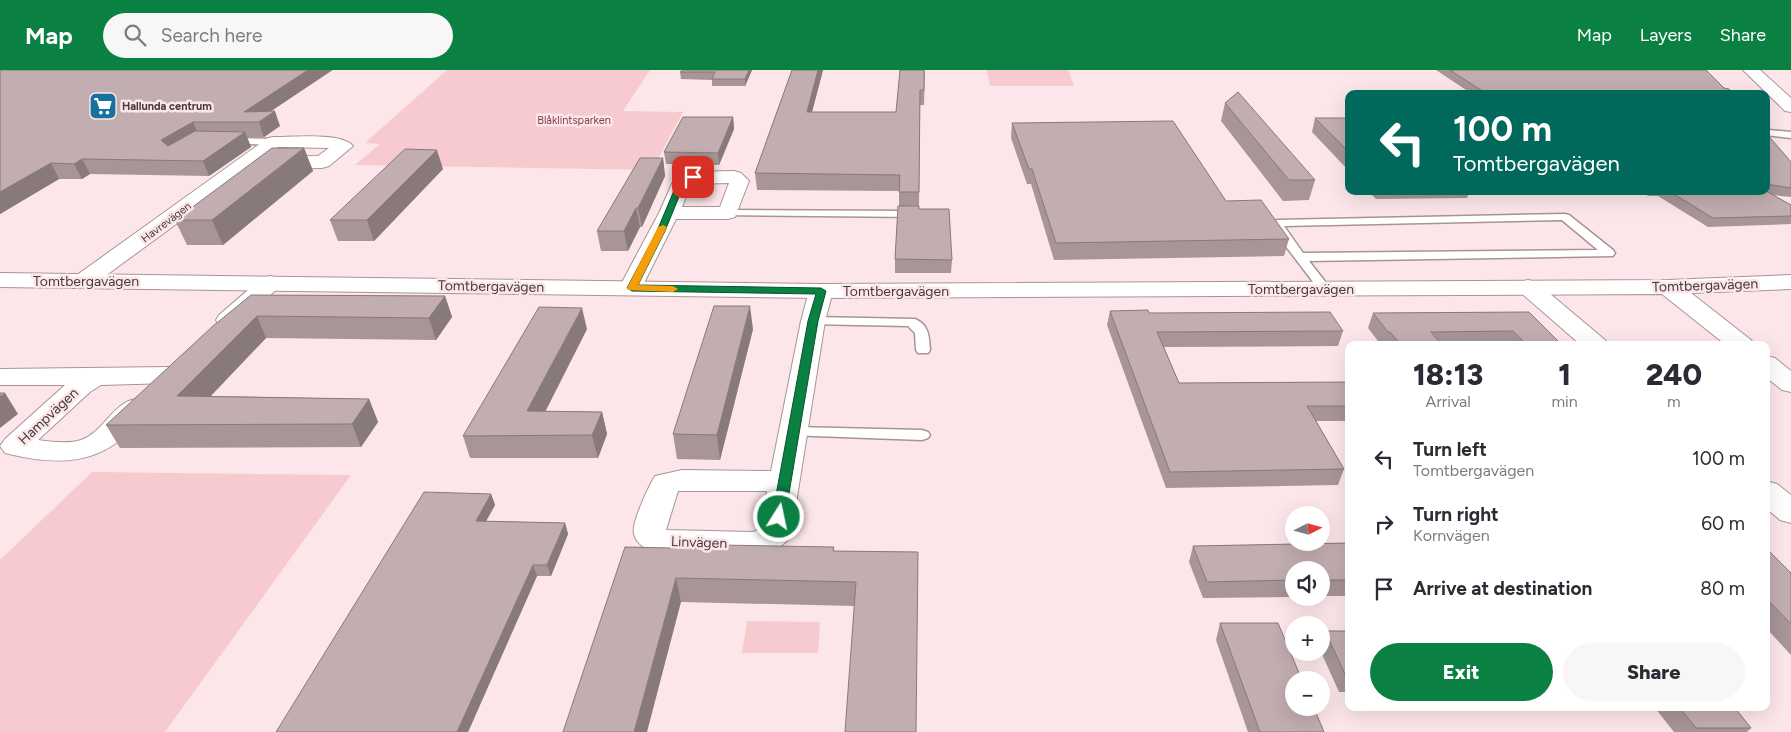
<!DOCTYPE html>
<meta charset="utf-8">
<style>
:root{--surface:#fff;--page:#f7f7f7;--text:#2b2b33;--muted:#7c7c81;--accent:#0b8043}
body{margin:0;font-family:Figtree,sans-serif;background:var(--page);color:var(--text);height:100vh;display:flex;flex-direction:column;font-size:19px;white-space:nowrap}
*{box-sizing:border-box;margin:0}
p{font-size:16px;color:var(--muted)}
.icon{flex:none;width:28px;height:28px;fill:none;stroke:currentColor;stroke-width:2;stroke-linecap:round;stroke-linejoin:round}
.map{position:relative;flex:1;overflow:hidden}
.details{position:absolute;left:1345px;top:271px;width:425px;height:370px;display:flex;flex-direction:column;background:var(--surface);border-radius:10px;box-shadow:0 5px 20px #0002}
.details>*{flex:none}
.top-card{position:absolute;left:1345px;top:20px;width:425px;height:105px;border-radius:10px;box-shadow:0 5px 20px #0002;background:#00695c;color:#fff;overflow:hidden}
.needle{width:32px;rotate:84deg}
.buttons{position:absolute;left:1285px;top:436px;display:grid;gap:10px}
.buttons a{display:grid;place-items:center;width:45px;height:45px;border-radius:50%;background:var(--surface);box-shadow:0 5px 20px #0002;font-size:25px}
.pin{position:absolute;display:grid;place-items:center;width:42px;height:42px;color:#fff;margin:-21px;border-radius:10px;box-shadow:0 2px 8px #0006}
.me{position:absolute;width:55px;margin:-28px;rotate:10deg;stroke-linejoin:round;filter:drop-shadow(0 0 4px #0008)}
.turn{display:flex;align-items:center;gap:18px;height:105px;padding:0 25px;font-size:22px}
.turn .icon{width:65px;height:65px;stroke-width:2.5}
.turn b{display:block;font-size:35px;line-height:42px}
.eta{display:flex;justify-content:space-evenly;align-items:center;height:85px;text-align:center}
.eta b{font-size:30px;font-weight:800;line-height:35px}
.cta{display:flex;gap:10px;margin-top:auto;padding:10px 25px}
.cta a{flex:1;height:58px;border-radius:30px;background:var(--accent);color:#fff;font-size:20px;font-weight:800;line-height:58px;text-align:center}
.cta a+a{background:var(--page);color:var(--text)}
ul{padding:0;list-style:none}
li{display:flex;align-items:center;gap:15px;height:65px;padding:0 25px}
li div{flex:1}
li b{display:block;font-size:19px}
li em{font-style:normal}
header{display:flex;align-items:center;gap:30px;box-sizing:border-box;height:70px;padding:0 25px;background:var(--accent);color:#fff}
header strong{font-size:24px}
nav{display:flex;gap:28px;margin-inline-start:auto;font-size:18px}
.search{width:350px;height:45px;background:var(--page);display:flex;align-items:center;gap:12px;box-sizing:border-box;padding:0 18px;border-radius:28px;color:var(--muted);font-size:19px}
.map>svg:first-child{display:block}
.green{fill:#f6cacf}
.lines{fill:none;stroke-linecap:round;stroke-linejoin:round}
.lane-casing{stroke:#a89496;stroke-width:3}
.street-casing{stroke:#a89496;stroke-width:2}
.secondary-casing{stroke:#a89496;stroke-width:2}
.lane{fill:#fff;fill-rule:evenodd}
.street{fill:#fff;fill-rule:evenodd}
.secondary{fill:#fff;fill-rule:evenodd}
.wall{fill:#a79597}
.shaded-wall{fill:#88797b}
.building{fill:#c2adb0;stroke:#88797b}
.route{fill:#0b8043;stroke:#07532c}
.slow{fill:#f59e0b}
.labels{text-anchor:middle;stroke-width:5;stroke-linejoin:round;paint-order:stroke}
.far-poi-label{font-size:11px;font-weight:bold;fill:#433b3c;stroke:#fce6e9;text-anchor:start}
.far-park-label{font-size:11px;fill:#853c4b;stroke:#fce6e9}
.far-street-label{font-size:11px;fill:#433b3c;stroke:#fce6e9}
.street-label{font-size:14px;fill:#433b3c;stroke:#fce6e9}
</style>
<header>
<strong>Map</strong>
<div class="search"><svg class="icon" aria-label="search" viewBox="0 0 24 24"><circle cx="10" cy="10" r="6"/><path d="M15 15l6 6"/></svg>Search here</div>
<nav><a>Map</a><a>Layers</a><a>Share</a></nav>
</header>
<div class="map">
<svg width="1791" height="662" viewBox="0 0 1791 662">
<rect width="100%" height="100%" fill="#fce6e9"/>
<g class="green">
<path d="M447,0H650L623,41L683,42L652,100L355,95L380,74L365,73Z"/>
<path d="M987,0H1068L1074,16H990Z"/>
<path d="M92,402L351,405L165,662H0V490Z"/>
<path d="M747,551L820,552L818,583H742Z"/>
</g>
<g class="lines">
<defs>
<g id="lane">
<path d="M1769,60L1791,62V68L1766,65V61Z"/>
<path d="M228,68L274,69L279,72L274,75L225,73V69Z"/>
<path d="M728,140L919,141L925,144L919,147L724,145L722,143Z"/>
<path d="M1565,144L1569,145L1613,180L1615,183L1613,186L1309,191L1330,218L1324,222L1320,221L1275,162L1271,153L1277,150ZM1562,150L1598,180L1303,183L1284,156Z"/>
<path d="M813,247L915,249C929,255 929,266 930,280L928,283H918L916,280L915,263L908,256L808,254L806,251L808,248Z"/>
<path d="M794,357L922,360L928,362L930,365L928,368L922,370L788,365L786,362L788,359Z"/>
</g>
<g id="street">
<path d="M274,67C291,67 343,62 353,76L329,96L322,98L251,99L93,215L85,217L77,215L73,210L77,205L268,68ZM278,77L329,78L318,86L266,87Z"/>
<path d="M734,101L741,103L749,111L735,147L728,149H676L639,223L631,225L623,223L619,218L659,143L675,107L686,102ZM729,113L720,137H682L691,114Z"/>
<path d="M270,206L278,208L282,213L278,218L237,255L228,257L219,255L216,250L219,245L262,208Z"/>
<path d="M1528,210L1536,212L1605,270L1609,275H1581L1520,222L1516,217L1520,212Z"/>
<path d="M821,214L829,216L833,221L825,251L791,465C784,477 771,482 758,486L657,483C647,480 637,475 634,464C631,453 649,416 655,406L682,400L771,401L801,251L809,221L813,216ZM678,421H767L760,459L753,462L666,460Z"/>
<path d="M170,297L179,299L183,305L179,311L170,313L101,315L90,322L38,370C51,372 69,374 81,370C107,361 116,322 147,330L151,336C112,393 69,399 5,383L0,376L5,369L65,315H0V299Z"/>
<path d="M1766,411L1777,414L1791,425V453L1780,450L1766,438Z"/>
</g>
<g id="secondary">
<path d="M1743,0H1760L1791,28V42L1785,41Z"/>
<path d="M0,203L821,214L1668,210L1791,205V219L1691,223L1751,270L1755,275H1726L1662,224L821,228L0,217Z"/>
<path d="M1766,286L1775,288L1791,301V322L1782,320L1766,307Z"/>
</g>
</defs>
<use href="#lane" class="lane-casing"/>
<use href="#street" class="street-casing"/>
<use href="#secondary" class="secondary-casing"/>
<use href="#lane" class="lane"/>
<use href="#street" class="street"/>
<use href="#secondary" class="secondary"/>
</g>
<g class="wall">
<path d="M0,0H333L271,41L280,56L264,67H247L251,77L209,106L90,104L82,109H59L0,144Z"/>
<path d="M682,0H752L745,16H712V10L681,9L680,2Z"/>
<path d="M792,0H823L812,42H896L925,0L924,35H920L919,139L952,190L951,203H895V189L899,136V121L757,120L755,103Z"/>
<path d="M1436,0H1706L1724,18L1734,24H1472Z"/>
<path d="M1225,33L1315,110L1309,130L1283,131L1221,51Z"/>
<path d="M733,47L734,59L719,95L666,94L664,82Z"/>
<path d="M1315,48H1349V101L1312,62Z"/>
<path d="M1012,53L1226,131L1289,169L1284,186L1054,190L1031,114H1027L1011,68Z"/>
<path d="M1766,63L1791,92V127L1772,125L1791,135V154L1708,157L1658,126H1648L1640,121H1766Z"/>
<path d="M304,78L313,101L223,175H187L175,150Z"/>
<path d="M663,88L665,106L642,157H640L628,181H601L597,161Z"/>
<path d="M443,99L374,171H338L330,150Z"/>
<path d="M1368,121H1470L1467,128L1376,129Z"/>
<path d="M251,225L445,226L452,247L436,270L266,268L210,326L369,329L378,352L361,377L120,378L106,355Z"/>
<path d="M1110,241L1149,243L1343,261L1338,276L1164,277L1179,313L1349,312V351H1316L1344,399L1338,415L1166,418L1107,255Z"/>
<path d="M1529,242L1562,275H1381L1368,258L1373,243Z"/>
<path d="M587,259L545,341L602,342L607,364L598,388H470L463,366Z"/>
<path d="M753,259L720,390L677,389L673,364Z"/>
<path d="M491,424L495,435L486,451L565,453L568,464L551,506H537L468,662H276Z"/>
<path d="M1349,473V526H1321V500H1294V527L1203,528L1189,492L1193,476Z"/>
<path d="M625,477L718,479L834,477V481L918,482L854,536L681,532Z"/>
<path d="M1766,481L1791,503V585L1766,558Z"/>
<path d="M1220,553L1324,662H1248L1216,570Z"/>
<path d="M1325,561H1349V622H1339L1321,582V571Z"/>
<path d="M1655,638H1735L1751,658L1747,662H1674Z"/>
</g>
<g class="shaded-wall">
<path d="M308,0H332L255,52L244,42Z"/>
<path d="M749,0H752L745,16V9Z"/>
<path d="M818,0H823L808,57L807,42Z"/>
<path d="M275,41L280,56L264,67L259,52Z"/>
<path d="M733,47L734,59L719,95L718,83Z"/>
<path d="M193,52L199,66L168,85L161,70Z"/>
<path d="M245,62L251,77L209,106L203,91Z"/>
<path d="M304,78L313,101L223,175L212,150Z"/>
<path d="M437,80L443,99L374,171L367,150Z"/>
<path d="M663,88L665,106L642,157L638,138Z"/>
<path d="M82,89L90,104L82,109L74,94Z"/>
<path d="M51,93L59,109L0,144V122Z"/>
<path d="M636,138L640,157L628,181L624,161Z"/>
<path d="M445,226L452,247L436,270L429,248Z"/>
<path d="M750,236L753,259L720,390L717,365Z"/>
<path d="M582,238L587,259L534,364L527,341Z"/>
<path d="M257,246L266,268L190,348L177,326Z"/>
<path d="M5,323L18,344L0,358V327Z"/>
<path d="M369,329L378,352L361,377L352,354Z"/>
<path d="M602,342L607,364L598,388L592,365Z"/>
<path d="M491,424L495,435L480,462L476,451Z"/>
<path d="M565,453L568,464L551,506L547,495Z"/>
<path d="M533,495L537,506L468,662H457Z"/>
<path d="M676,508L681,532L647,662H634Z"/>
</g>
<g class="building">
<path d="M0,0H308L244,42L275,41L259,52H193L161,70L168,76L195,61L245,62L203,91L82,89L74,94L51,93L0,122Z"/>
<path d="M682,0H749L745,9H712L715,2H680Z"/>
<path d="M792,0H818L807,42H896L900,0H924V20H920L919,122H899L900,105L755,103Z"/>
<path d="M1450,0H1706L1724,18L1729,19L1734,24H1487Z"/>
<path d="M1238,22L1315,110H1289L1225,33Z"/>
<path d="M683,47H733L718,83L664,82Z"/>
<path d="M1315,48H1349V82Z"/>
<path d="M1173,51L1226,131L1261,130L1289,169L1056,173L1032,99H1029L1012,53Z"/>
<path d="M1766,63L1791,92V118L1766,114Z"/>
<path d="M272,78H304L212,150H175Z"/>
<path d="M405,79L437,80L367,150H330Z"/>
<path d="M640,88H663L638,138H636L624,161H597Z"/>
<path d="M1669,121H1766L1791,135V146L1713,148Z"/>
<path d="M898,136H919V139H949L952,190L895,189Z"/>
<path d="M251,225L445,226L429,248L257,246L177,326L369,329L352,354L106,355L213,256Z"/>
<path d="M714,236H750L717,365L673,364Z"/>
<path d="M539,237L582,238L527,341L602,342L592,365L463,366Z"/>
<path d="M1148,240L1149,243L1330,242L1343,261L1157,262L1179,313L1349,312V336H1307L1344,399L1170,402L1110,241Z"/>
<path d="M1529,242L1562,275H1527L1513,261L1431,262L1442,275H1401L1390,262H1388L1373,243Z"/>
<path d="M0,323H5L0,327Z"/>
<path d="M424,422L491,424L476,451L565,453L547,495H533L457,662H276Z"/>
<path d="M1349,473V510H1321V500H1294V510L1207,512L1193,476Z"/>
<path d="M720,475L834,477L833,481L918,482L916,662H845L856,512L676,508L634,662H563L625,477L718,479Z"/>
<path d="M1766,481H1769L1791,503V554L1766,528Z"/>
<path d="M1220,553H1278L1302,610H1294V638H1314L1324,662H1260Z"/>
<path d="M1325,561H1349V606H1346Z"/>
<path d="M1680,638H1735L1751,658H1696Z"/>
</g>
<path class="route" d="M693,104L697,107L685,112L665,161L638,215L821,218L826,221L818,251L785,447L783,450H774L772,447L808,251L816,224L632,221L627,218L657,161L678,111Z"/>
<path class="slow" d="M663,155L667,157L638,215L673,216L678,219L673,222L628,220L627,218L658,157Z"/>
<defs>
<symbol id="supermarket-square" viewBox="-11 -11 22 22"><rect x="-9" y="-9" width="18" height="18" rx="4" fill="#1671a0" stroke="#fce6e9"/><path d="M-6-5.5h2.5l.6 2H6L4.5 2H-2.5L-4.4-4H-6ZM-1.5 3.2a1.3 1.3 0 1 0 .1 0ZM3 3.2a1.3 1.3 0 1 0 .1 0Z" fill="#fff"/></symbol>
</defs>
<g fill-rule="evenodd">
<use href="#supermarket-square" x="87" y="20" width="32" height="32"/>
</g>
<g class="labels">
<g class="far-poi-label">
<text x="122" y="40">Hallunda centrum</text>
</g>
<g class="far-park-label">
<text x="574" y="54">Blåklintsparken</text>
</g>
<g class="far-street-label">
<text transform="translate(166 152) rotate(-37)" y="4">Havrevägen</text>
</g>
<g class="street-label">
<text x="86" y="216">Tomtbergavägen</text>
<text transform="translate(1705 215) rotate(-2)" y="5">Tomtbergavägen</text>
<text transform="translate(491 216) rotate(1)" y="5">Tomtbergavägen</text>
<text x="1301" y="224">Tomtbergavägen</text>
<text x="896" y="226">Tomtbergavägen</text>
<text transform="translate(48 346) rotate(-43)" y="5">Hampvägen</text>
<text transform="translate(699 472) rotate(2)" y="5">Linvägen</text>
</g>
</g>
</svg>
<div class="buttons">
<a><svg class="needle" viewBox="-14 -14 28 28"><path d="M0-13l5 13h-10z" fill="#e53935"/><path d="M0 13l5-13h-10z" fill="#7c7c81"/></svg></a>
<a><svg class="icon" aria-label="sound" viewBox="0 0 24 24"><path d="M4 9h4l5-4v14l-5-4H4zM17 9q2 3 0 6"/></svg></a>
<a>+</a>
<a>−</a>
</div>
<div class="pin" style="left:693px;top:107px;background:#d93025"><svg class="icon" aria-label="arrive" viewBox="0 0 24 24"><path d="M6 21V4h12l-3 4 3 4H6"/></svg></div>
<svg class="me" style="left:779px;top:447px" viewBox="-20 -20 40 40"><circle r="17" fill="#0b8043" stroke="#fff" stroke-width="3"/><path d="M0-11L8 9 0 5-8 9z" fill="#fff"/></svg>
<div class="top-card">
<div class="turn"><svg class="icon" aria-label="left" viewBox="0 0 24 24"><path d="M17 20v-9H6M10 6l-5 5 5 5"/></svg><div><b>100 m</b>Tomtbergavägen</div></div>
</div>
<section class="details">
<div class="eta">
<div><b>18:13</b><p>Arrival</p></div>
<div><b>1</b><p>min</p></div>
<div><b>240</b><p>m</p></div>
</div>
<ul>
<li><svg class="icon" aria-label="left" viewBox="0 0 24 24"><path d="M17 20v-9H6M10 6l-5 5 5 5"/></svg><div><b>Turn left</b><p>Tomtbergavägen</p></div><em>100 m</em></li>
<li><svg class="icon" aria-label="right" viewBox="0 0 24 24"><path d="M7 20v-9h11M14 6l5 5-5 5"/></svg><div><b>Turn right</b><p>Kornvägen</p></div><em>60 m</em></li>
<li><svg class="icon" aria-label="arrive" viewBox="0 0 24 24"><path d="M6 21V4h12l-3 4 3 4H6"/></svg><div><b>Arrive at destination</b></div><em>80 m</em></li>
</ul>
<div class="cta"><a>Exit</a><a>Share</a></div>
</section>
</div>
